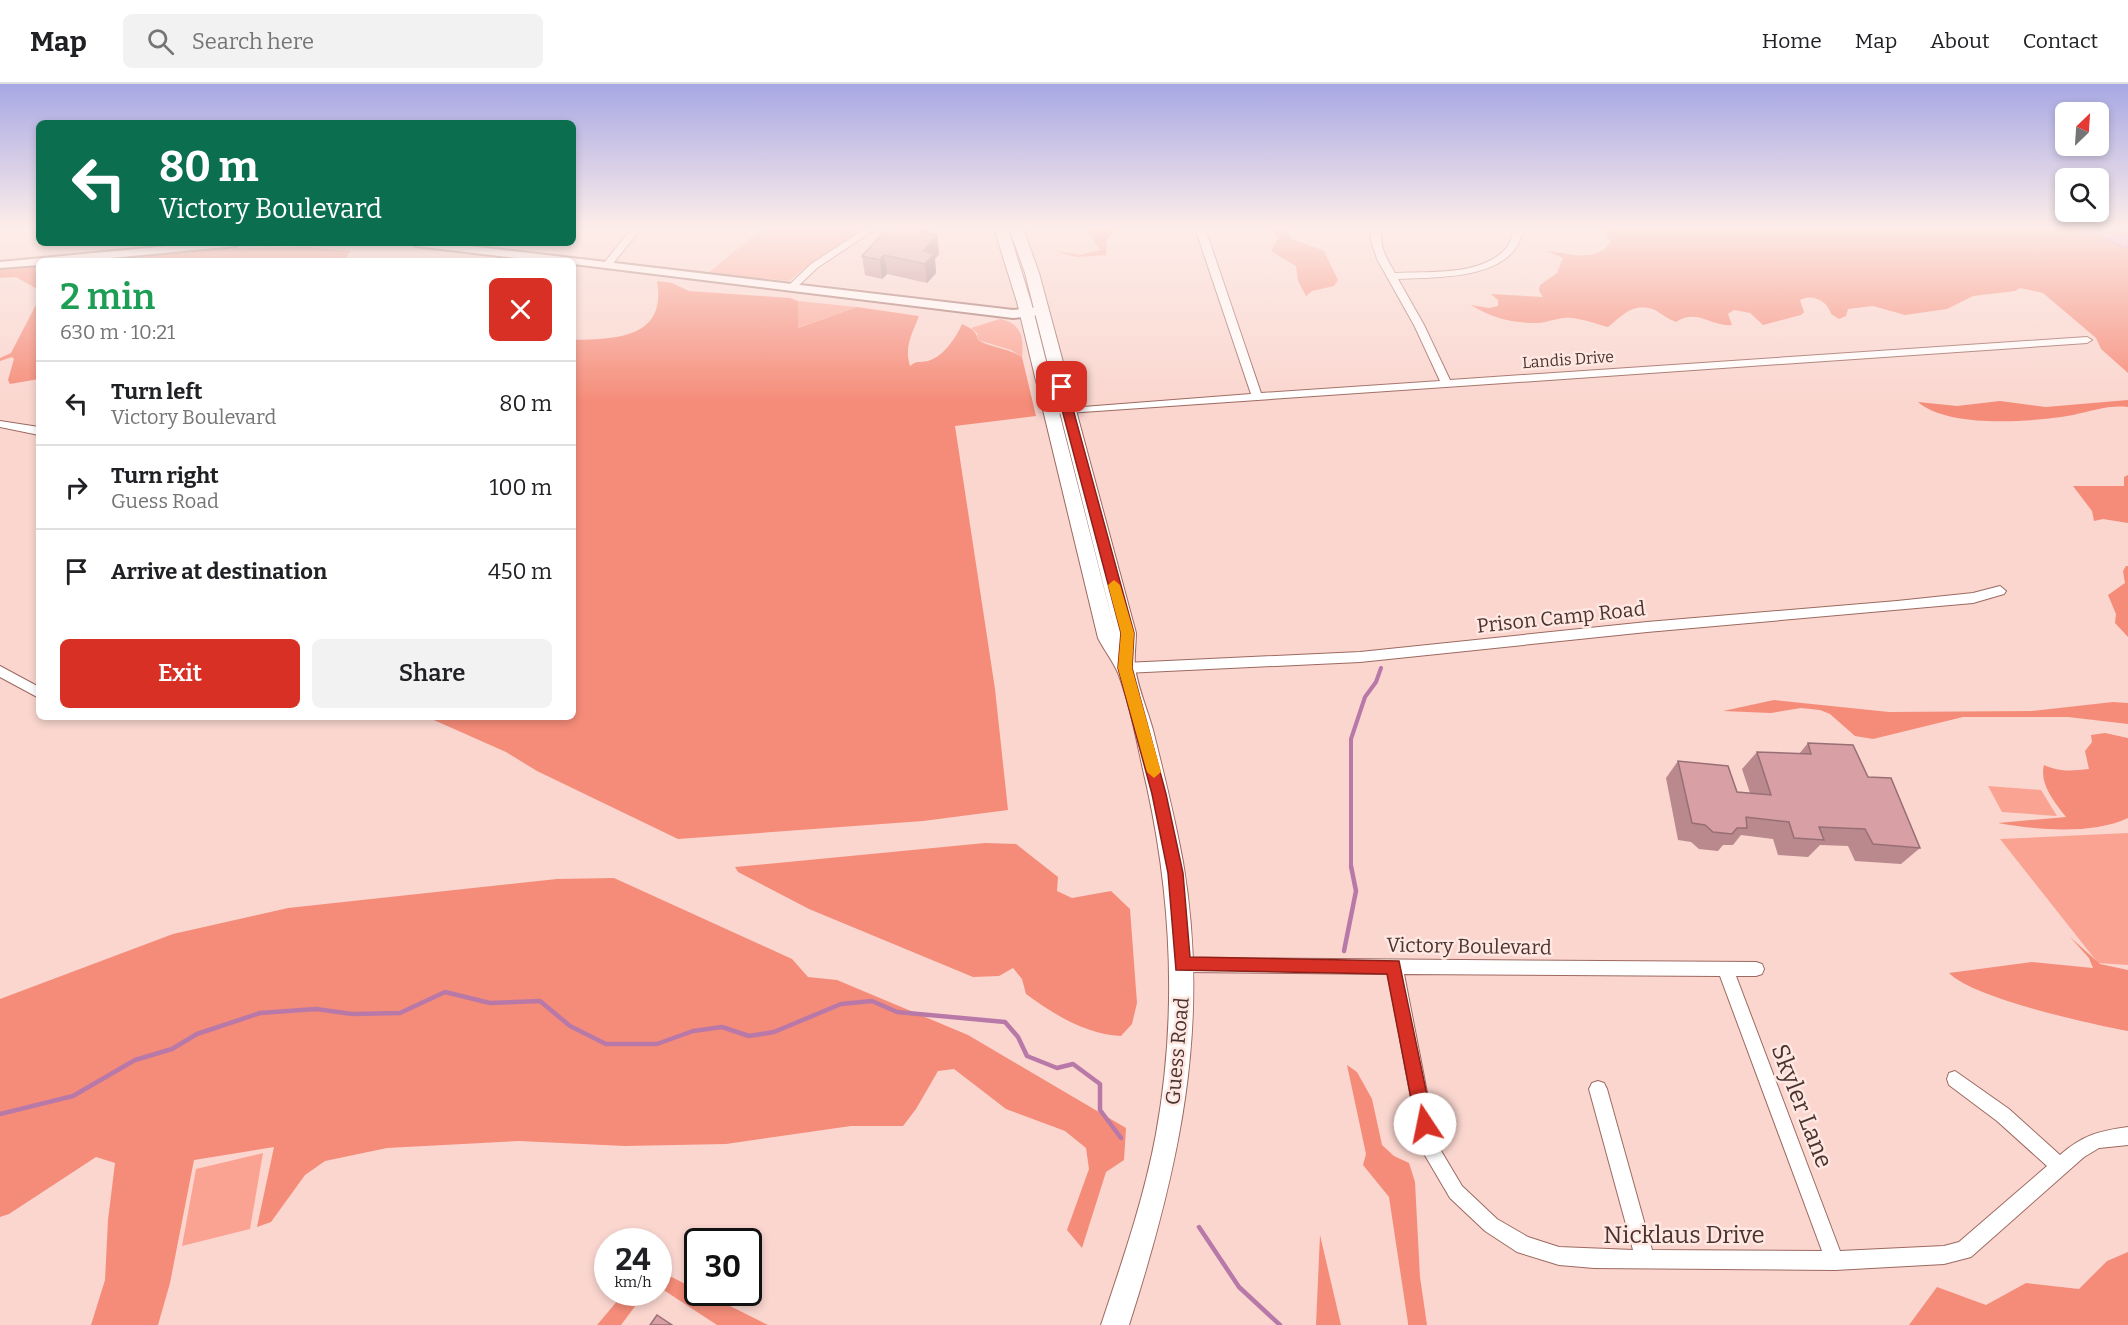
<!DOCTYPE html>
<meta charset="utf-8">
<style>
:root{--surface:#fff;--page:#f2f2f2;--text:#202124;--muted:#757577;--line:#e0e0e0;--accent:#d93025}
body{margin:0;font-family:Bitter,serif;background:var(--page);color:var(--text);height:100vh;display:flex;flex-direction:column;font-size:22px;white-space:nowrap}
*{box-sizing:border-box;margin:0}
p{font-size:20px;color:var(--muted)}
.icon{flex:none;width:33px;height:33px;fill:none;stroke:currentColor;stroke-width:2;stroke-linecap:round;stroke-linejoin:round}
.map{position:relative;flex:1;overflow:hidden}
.panel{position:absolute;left:36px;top:174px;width:540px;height:462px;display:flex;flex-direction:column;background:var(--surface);border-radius:9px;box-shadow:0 3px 9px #0003}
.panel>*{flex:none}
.banner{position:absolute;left:36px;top:36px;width:540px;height:126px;border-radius:9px;box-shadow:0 3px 9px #0003;background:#0b6e4f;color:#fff;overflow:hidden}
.needle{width:39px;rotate:25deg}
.tools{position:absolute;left:2055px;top:18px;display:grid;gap:12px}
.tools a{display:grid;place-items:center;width:54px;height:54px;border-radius:9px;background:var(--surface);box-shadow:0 3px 9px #0003;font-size:30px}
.speed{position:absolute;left:594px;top:1144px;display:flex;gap:12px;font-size:30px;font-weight:700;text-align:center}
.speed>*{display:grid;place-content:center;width:78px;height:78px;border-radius:50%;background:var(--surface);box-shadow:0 3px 9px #0003;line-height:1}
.speed small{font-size:15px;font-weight:400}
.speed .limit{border:3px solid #111;border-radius:9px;background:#fff;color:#111}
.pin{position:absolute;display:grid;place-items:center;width:51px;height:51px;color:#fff;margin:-26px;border-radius:12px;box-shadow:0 3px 9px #0006}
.me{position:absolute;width:66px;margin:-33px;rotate:349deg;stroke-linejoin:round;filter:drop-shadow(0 0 4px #0008)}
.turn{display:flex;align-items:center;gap:21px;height:126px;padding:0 24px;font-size:27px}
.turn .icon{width:78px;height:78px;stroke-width:2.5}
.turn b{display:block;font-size:42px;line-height:51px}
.round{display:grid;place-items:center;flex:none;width:63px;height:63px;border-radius:9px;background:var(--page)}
.head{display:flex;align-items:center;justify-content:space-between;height:102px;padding:0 24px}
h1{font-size:36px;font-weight:600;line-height:45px;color:#1e9e55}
.primary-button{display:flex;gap:12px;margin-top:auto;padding:12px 24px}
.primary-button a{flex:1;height:69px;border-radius:9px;background:var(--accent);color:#fff;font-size:24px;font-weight:600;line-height:69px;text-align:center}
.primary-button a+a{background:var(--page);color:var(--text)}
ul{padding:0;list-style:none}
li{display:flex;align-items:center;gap:18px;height:84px;padding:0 24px;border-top:2px solid var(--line)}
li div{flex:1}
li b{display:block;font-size:22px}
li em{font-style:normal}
header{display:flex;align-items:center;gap:36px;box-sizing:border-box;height:84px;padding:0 30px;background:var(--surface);border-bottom:2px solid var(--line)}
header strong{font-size:28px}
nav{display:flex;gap:33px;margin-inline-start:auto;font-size:21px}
.search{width:420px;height:54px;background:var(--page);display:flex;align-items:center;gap:15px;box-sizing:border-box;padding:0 21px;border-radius:9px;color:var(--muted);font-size:22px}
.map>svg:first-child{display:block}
.green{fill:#fba393}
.forest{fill:#f58c79}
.water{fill:#e797dd;stroke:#b879a9;stroke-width:1.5}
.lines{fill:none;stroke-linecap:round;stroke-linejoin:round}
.stream-far1{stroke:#b879a9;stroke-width:4}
.stream{stroke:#b879a9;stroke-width:4.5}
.minor-casing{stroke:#9d6960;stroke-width:2}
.tertiary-casing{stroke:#9d6960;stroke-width:4}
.secondary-casing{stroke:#9d6960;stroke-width:2}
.minor{fill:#fff;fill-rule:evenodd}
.tertiary{fill:#fff;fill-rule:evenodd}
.secondary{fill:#fff;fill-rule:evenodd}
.wall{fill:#ba898e}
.shaded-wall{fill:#976f74}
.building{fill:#d89fa5;stroke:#976f74;stroke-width:1.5}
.route{fill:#d93025;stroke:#8d1f18;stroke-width:1.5}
.slow{fill:#f59e0b}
.labels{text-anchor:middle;stroke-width:5;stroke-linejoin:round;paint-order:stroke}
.far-street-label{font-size:16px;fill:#4a332f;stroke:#ffe7e2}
.street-label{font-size:20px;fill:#4a332f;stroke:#ffe7e2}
.near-street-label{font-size:24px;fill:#4a332f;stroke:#ffe7e2}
</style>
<header>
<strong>Map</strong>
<div class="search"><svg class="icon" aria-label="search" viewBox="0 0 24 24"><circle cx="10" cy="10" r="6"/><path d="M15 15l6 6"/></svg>Search here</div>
<nav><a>Home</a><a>Map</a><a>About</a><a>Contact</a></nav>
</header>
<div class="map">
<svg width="2128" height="1241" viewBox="0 0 2128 1241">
<rect width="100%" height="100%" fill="#fad6cf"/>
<g class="green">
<path d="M763,144H865L816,175L789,197L708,189Z"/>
<path d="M798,217L857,223L797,244Z"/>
<path d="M1000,235C1021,239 1024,253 1022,273L1011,266L978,256L977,249L971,244Z"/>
<path d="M1988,702L2041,706L2057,732L2002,728Z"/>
<path d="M2128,749V881L2098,879L2000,755Z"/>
<path d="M263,1069L250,1145L182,1162L196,1085Z"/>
</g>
<g class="forest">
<path d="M1085,144H1113V150L1107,155L1106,171L1076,173L1055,167L1080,171L1100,166Z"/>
<path d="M1270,144H1287L1292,155L1324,167L1338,196L1334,202L1312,207L1306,212L1298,197L1296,182L1271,167L1278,154Z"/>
<path d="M1605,144H2079L2128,165V289L2101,265L2096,254L2043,209L2020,204L2015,207L1973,212L1947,225L1905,231L1873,222L1848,225L1846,232L1839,235L1831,230C1828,217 1812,209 1800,216L1804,228L1801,231L1763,241L1750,229L1734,226L1728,230L1732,241C1711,243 1697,224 1676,238C1668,235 1662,230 1655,226C1634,217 1623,231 1608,243C1596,240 1584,235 1571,234C1559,233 1550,238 1539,239C1516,240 1491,234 1471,221L1489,224L1498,222V216L1491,210L1543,213L1539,207L1540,201L1557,189L1563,174L1547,167C1568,169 1598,180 1611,157L1606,152L1608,148Z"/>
<path d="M307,163L350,167L345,177H72L162,171L202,165Z"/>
<path d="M39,181V206L16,193L0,194V185Z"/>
<path d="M657,197L672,199L689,207L790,214L798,217V244L857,223L919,232C912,250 904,263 910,282C917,276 919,279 928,277C943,273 956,254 962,240C970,244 976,246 978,256C992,264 1008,264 1022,273L1036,332L955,342L995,605L1008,726L923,737L678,755L537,687L506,668L427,633H573V256C615,255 667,255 657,197Z"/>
<path d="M39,215V295L10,300L8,296L14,275L12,273L0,277V274L11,269Z"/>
<path d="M2128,316V323C2108,321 2092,327 2073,331C2034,338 1949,345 1918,318L1957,322L2000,317L2046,323Z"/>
<path d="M2128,391V439L2103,435L2094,437L2092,427L2073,402H2124V393Z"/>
<path d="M2126,482H2128V553L2115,539L2116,530L2108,511L2125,499L2123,487Z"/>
<path d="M1774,616L1889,628L2032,627L2113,618L2128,619V640L2068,633H1963L1873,655L1855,652L1830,630L1820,626L1801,624L1771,629L1723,627Z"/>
<path d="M2105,649L2128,654V734C2092,751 2036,746 1998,739L2066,733C2055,719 2039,700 2044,681C2059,688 2072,687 2089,685L2085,667L2092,658L2091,651Z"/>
<path d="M985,759L1016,760L1058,793L1057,807L1072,814L1111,807L1130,825L1137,919L1132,940L1121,952C1085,950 1055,931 1026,910L1022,895L1013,884L999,892L973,893L809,825L738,788L735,783Z"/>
<path d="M614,794L792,875L808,893L837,896L968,951L1126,1044L1124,1076L1106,1088L1082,1164L1067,1146L1089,1085L1086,1064L1065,1047L1006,1025L954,985L938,987L916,1025L903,1042H851L726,1060L625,1062L519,1057L387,1064L325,1077L305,1091L271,1138L257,1143L274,1063L194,1076L170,1199L158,1241H91L105,1196L108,1136L115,1079L96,1073L9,1130L0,1133V915L173,850L288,824L557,795Z"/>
<path d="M2070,853L2100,880L2128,886V947C2090,940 1973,914 1949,889L2032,878L2093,884L2089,874Z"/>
<path d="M1347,981L1357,988L1372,1015L1382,1061L1394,1072L1409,1079L1415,1098L1420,1193L1427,1241H1408V1239L1389,1113L1363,1081L1366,1070Z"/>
<path d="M1320,1151L1341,1241H1316Z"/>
<path d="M2128,1168V1241H1909L1937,1203L1986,1221L2026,1199L2079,1205L2107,1177Z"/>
<path d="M658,1186L697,1206L698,1209H704L768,1241H717L659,1203Z"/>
<path d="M624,1209H645L621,1241H597Z"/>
</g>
<path class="water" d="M2079,144H2111L2128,150V165Z"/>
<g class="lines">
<path class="stream-far1" d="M1351,783V655L1365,613L1376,598L1381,584"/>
<g class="stream">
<path d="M1344,867L1356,807L1351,782"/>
<path d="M0,1030L73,1012L135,976L172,965L197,950L260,929L316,925L352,930L400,929L445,908L490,919L540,917L570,942L606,960H657L693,947L722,943L749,952L774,948L841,920L872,917L897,928L1005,938L1018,953L1027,972L1057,984L1073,980L1100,1000V1026L1121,1054"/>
<path d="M1199,1143L1239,1203L1280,1241"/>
</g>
<defs>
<g id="minor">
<path d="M632,144H642L610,183H604V179Z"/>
<path d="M866,144H877L817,184L794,206H788V202L811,180Z"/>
<path d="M1195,144H1205L1261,309L1440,297L1414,241L1377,175L1370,153L1373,144H1383C1377,160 1387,175 1395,189C1429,187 1484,193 1508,162C1511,157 1512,150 1514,144H1524C1522,150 1520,157 1517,162C1496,196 1433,193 1398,195L1424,241L1450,296L2087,253L2092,256L2087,259L1053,330V326L1057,325L1251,310Z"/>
<path d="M0,337L39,343V351L0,343Z"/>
<path d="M2000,502L2006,507L2004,510L1973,519L1647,548L1360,578L1125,589L1118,584L1125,579L1360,568L1647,538L1897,517L1973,509Z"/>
<path d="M0,582L39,603V614L0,593Z"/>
<path d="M1182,874L1756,878L1762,880L1764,885L1762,890L1756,892H1736L1840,1167L1944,1162L1959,1158L2047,1082L1997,1037L1949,1001L1947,995L1949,989L1955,987L2009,1025L2060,1071C2083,1051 2099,1047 2128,1043V1061L2099,1064L2084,1073L1971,1173L1944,1180L1835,1186L1594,1184L1559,1181L1517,1168L1485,1147L1450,1114L1420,1063L1388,890L1182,888L1176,886L1174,881L1176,876ZM1404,890L1720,892L1822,1167L1652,1166L1607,1005L1604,999L1598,997L1592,999L1589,1005L1633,1166L1559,1163L1528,1153L1497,1135L1462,1102L1437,1060Z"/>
</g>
<g id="tertiary">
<path d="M199,159H242L236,162L80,177H39V181L0,184V178Z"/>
<path d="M410,159H445L1013,226L1040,223L1046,227L1040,231L1013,234L573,180V177H541L416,162Z"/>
</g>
<path id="secondary" d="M994,144H1008L1031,218L1117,555L1025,189L1009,144H1023L1039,189L1136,549C1136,559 1134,570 1135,581C1136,599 1148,627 1153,646C1164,690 1175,734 1183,778C1211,943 1179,1085 1129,1241H1101C1122,1178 1144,1115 1156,1050C1177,934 1172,818 1147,703C1138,666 1132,625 1118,589C1113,577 1104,566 1098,554L1017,218Z"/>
</defs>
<use href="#minor" class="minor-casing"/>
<use href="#tertiary" class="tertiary-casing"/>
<use href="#secondary" class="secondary-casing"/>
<use href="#minor" class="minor"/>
<use href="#tertiary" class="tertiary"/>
<use href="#secondary" class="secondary"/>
</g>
<g class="wall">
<path d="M888,144H929V149L937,151L939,170L935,175L936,189L927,199L887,190L882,195L865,191L862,172Z"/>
<path d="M1808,659L1868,693L1920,764L1901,780L1855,777L1848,762L1820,761L1808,773L1778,771L1773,755L1741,751L1733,761H1723L1718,767L1699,765L1691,758L1678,756L1666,694L1678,677L1737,708L1750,709L1742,685L1757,668L1799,670Z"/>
</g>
<g class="shaded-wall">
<path d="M922,144H929L930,159L937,151L939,170L935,175L936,189L927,199L925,180Z"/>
<path d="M884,171L887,190L882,195L880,176Z"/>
</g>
<g class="building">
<path d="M888,144H925L922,148L937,151L923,167L934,170L925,180L884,171L880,176L862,172Z"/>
<path d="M1808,659L1853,661L1868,693L1891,694L1920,764L1873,760L1865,745L1819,743L1824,756L1794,754L1789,738L1746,733L1747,744H1737L1732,750L1713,748L1705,741L1692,739L1678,677L1728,682L1737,708L1771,711L1757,668L1811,670Z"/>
<path d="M657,1231L672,1241H650Z"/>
</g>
<linearGradient id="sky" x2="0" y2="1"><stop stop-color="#a7a8e4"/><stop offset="0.45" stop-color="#fdede9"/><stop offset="1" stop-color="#fdede9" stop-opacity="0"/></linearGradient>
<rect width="2128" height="318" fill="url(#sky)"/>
<path class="route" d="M1062,300L1067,303L1134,549L1132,584L1166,710L1183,789L1190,873L1399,877L1433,1040L1431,1046L1425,1049L1419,1046L1416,1040L1387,890L1176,886L1168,789L1152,710L1118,584L1121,549L1056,303Z"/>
<path class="slow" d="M1114,496L1120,501L1134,549L1132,584L1161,688L1154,694L1147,688L1118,584L1121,549L1108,501Z"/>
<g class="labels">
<g class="far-street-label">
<text transform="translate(1568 275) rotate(-4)" y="6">Landis Drive</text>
</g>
<g class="street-label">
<text transform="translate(1561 533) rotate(-6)" y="7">Prison Camp Road</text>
<text transform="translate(1469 862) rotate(1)" y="7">Victory Boulevard</text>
<text transform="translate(1177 967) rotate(-85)" y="7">Guess Road</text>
</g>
<g class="near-street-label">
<text transform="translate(1802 1022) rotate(69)" y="8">Skyler Lane</text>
<text x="1684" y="1159">Nicklaus Drive</text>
</g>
</g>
</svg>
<div class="tools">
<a><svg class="needle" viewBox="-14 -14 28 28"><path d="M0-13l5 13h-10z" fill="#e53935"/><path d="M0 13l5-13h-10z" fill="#757577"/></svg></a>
<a><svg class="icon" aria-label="search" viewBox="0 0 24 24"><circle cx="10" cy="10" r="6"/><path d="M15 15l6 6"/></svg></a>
</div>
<div class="speed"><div>24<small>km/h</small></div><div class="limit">30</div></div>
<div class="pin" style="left:1062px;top:303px;background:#d93025"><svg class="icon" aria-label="arrive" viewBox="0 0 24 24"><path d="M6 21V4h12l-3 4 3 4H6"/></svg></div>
<svg class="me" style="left:1425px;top:1040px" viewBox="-20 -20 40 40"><circle r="19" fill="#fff"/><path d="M0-13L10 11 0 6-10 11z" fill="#d93025"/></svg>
<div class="banner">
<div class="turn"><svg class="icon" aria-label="left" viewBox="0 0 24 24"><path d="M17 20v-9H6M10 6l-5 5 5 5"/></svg><div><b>80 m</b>Victory Boulevard</div></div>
</div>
<section class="panel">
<div class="head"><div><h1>2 min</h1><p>630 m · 10:21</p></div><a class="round" style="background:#d93025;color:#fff"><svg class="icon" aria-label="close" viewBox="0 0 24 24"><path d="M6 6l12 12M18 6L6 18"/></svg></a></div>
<ul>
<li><svg class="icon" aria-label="left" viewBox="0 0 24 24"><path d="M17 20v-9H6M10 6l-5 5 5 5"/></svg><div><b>Turn left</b><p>Victory Boulevard</p></div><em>80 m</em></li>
<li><svg class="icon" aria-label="right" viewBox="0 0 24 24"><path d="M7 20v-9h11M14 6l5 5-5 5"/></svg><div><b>Turn right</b><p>Guess Road</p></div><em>100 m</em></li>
<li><svg class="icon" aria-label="arrive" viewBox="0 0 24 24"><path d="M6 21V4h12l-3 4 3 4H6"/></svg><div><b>Arrive at destination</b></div><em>450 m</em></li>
</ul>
<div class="primary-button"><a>Exit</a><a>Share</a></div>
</section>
</div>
